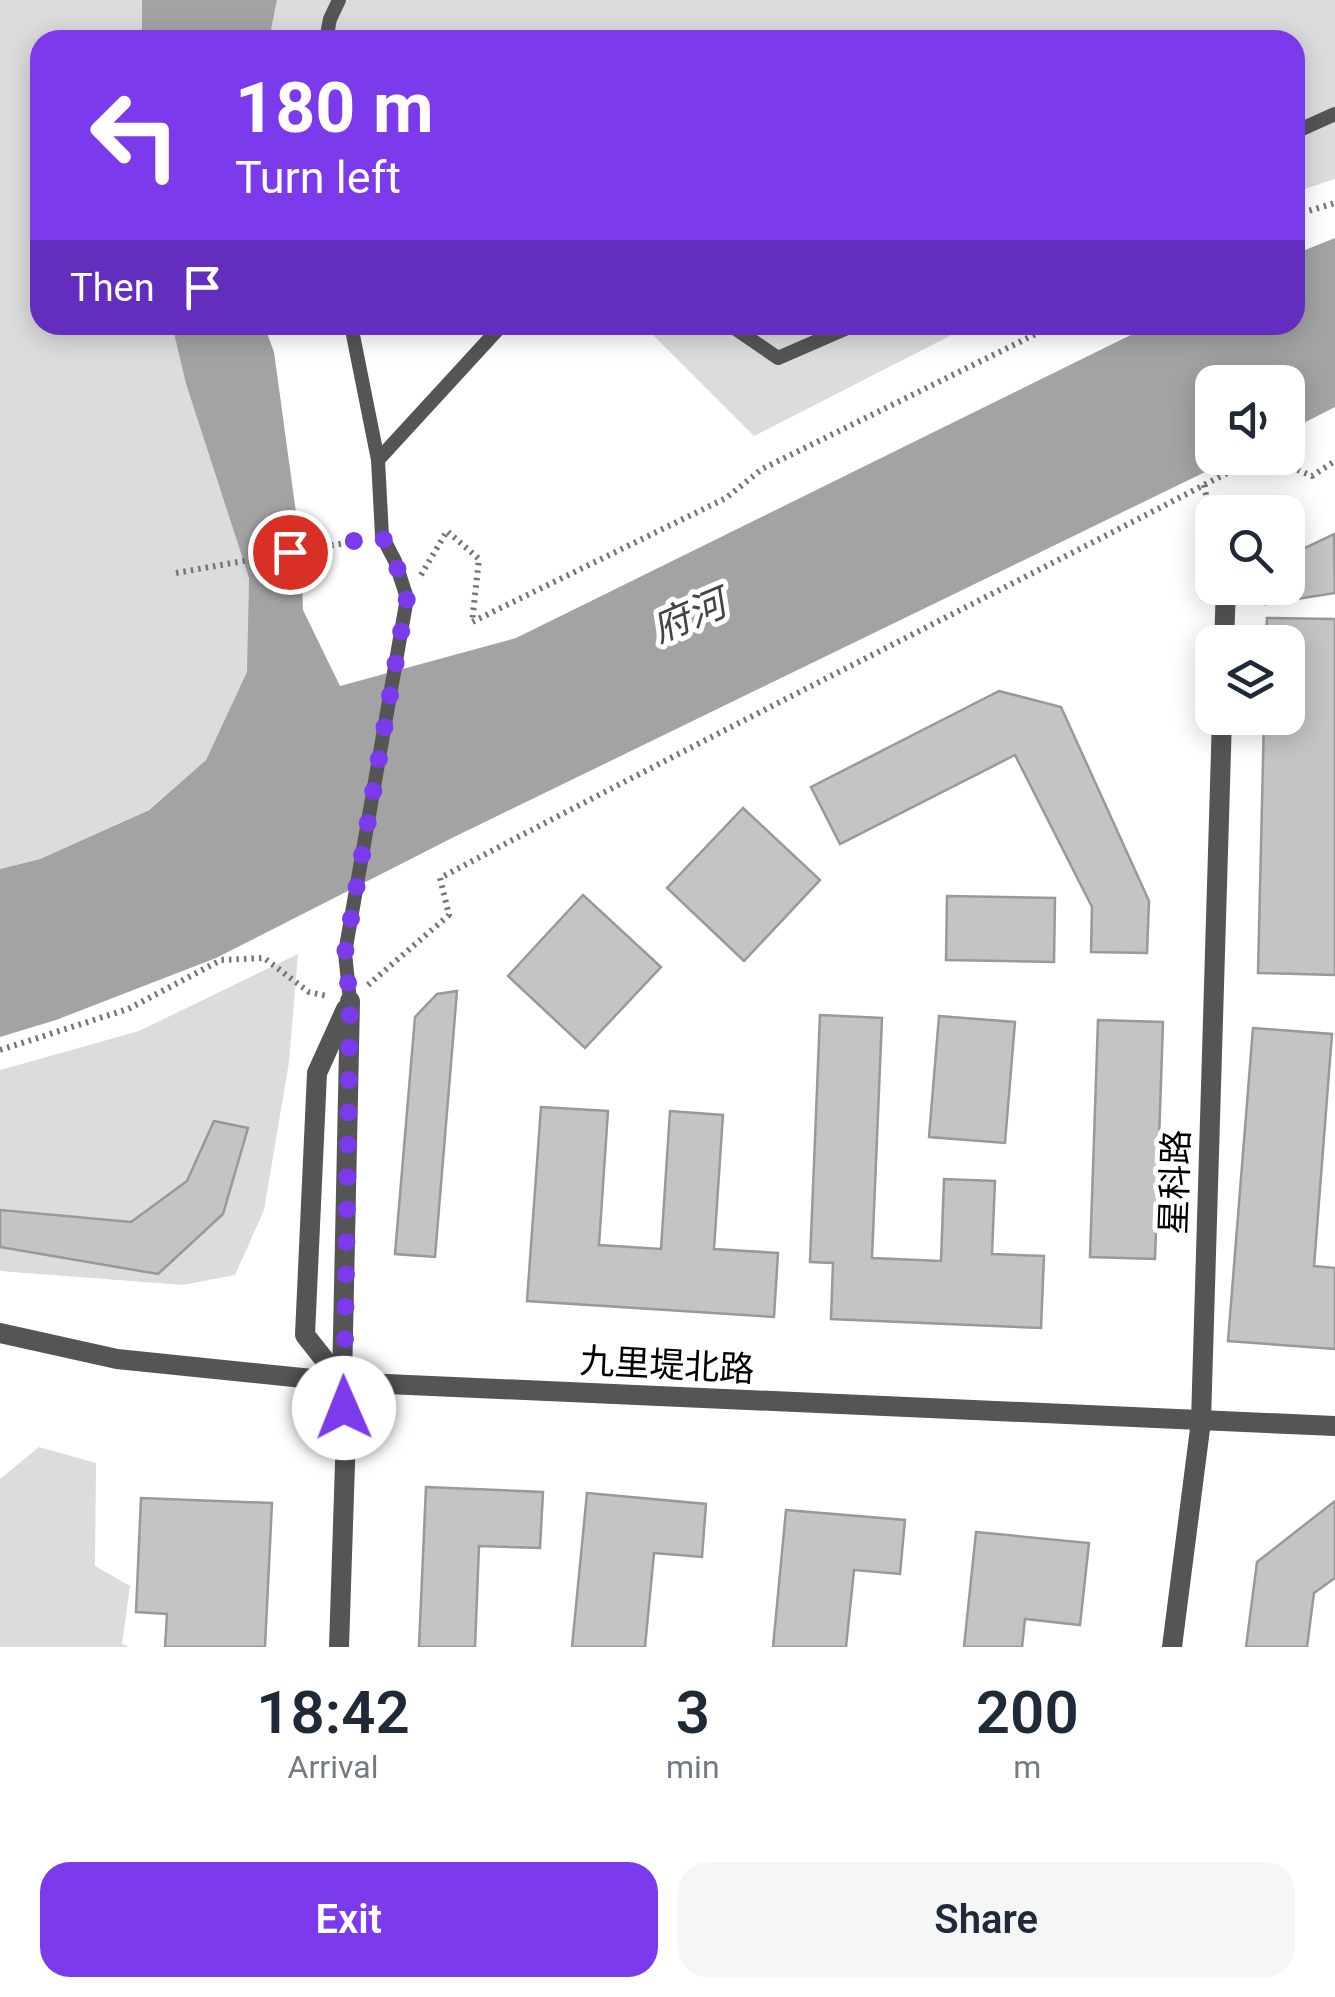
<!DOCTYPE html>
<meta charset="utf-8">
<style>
:root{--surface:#fff;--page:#f6f6f7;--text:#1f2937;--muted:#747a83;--accent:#7c3aed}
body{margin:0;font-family:Roboto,"Noto Sans SC",sans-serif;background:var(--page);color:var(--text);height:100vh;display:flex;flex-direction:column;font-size:38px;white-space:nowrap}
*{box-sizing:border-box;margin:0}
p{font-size:32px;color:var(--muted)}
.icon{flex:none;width:55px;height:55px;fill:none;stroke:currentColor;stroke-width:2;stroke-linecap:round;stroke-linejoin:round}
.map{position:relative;height:1647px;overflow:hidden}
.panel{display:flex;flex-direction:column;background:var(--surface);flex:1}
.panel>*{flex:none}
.guide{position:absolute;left:30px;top:30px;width:1275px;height:305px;border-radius:30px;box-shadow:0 5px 25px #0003;background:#7c3aed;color:#fff;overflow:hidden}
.tools{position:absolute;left:1195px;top:365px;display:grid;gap:20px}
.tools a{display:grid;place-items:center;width:110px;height:110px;border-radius:20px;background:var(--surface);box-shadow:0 5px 25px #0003;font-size:50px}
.pin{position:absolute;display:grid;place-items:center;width:85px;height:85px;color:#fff;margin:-42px;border:5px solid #fff;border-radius:50%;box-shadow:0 2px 10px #0007}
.me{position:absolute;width:110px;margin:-55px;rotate:359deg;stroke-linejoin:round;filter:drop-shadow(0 0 8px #0008)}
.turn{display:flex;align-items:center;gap:35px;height:210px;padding:0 40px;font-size:45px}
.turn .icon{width:130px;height:130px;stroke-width:2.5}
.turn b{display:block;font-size:70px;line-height:85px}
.then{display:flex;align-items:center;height:95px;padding:0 40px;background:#0003;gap:20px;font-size:38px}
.eta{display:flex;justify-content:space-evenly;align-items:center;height:170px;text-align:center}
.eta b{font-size:60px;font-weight:600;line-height:70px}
.primary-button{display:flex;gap:20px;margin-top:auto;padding:20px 40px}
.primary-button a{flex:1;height:115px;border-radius:30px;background:var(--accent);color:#fff;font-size:40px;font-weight:600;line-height:115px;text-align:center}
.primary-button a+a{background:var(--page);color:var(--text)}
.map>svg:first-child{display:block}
.green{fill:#dcdcdc}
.water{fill:#a3a3a3}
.building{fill:#c4c4c4;stroke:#999;stroke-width:2.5}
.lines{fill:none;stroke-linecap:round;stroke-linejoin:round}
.path{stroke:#777;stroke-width:6;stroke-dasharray:2.5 5;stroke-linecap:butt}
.service{stroke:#555;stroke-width:14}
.minor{stroke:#555;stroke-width:20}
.tertiary{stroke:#555;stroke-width:20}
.route{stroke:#7c3aed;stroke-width:18;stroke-dasharray:0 32.4}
.labels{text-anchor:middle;stroke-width:10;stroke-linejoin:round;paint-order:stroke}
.street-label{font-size:35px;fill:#000;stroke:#fff}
.water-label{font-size:38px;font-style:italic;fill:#444;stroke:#fff}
</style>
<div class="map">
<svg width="1335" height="1647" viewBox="0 0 1335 1647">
<rect width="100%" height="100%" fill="#fff"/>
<g class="green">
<path d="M0,0H142V40H40V325H172L186,384L249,578L248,672L206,760L148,810L40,859L0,869Z"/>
<path d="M277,0H1335V179L1295,192V40H269Z"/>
<path d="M643,325H971L754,436Z"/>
<path d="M298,954L289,1062L264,1210L235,1275L183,1285L0,1271V1070L139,1031Z"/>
<path d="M39,1447L96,1463L95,1566L130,1586L122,1644L129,1647H0V1479Z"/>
</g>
<g class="water">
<path d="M142,0H277L269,40H142Z"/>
<path d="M1335,238V407L1288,431V382H1212V458H1234L454,837L216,958L56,1020L0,1037V869L40,859L149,810L206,760L247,672L249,578L186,384L172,325H264L274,352L301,549L303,610L340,686L516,638L1151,325H1295V254Z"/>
</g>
<g class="building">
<path d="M1334,534L1335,593L1265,604L1261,588H1288V556Z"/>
<path d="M1267,618L1335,619V975L1258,973L1264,718H1288V642H1266Z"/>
<path d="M999,691L1061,707L1149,901L1147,953L1091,952L1092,907L1015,755L840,844L811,787Z"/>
<path d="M743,808L820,880L744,961L667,888Z"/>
<path d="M583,895L661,967L585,1048L508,976Z"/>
<path d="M947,896L1055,898L1054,962L946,960Z"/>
<path d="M457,991L435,1257L395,1254L415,1017L437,994Z"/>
<path d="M820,1015L882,1018L872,1258L941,1261L944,1179L995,1181L992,1254L1044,1256L1041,1328L831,1319L833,1263L810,1262Z"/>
<path d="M939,1016L1015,1022L1005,1143L929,1137Z"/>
<path d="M1098,1020L1163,1022L1155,1259L1090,1257Z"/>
<path d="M1253,1028L1332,1034L1314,1266L1335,1268V1349L1228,1341Z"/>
<path d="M541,1107L608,1111L599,1245L661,1249L670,1111L723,1115L714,1249L778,1253L774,1317L527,1301Z"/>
<path d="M214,1121L248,1128L223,1214L158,1274L0,1247V1210L131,1222L187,1181Z"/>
<path d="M426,1487L543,1492L540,1548L479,1546L475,1647H419Z"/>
<path d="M587,1493L706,1504L702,1557L654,1553L645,1647H572Z"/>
<path d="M141,1498L272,1503L265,1647H165L167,1614L136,1612Z"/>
<path d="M1335,1501V1578L1314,1593L1307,1647H1246L1257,1562Z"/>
<path d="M786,1510L905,1520L900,1574L854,1570L846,1647H773Z"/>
<path d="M976,1532L1089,1543L1080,1625L1025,1619L1022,1647H964Z"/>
</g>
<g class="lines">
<g class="path">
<path d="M1295,215L1335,203"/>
<path d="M1270,458L1312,476L1335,461"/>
<path d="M1204,485L1212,523"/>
<path d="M176,573L362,540"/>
<path d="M421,575L447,531L479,559L472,622L726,498L762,469L1054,325"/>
<path d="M368,985L449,915L440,878C711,735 985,599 1256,458"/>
<path d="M0,1050L128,1009L221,960L264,958L309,992L327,996"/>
</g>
<g class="service">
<path d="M326,40L330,19L339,0"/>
<path d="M1295,132L1335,114"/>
<path d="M730,325L778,358L854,325"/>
<path d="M378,460L502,325"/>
<path d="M350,1001L345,953L407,598L395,561L382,536L378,460L351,325"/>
</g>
<g class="minor">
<path d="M1224,642L1226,588"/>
<path d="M1172,1647L1201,1421L1222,718"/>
</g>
<g class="tertiary">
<path d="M0,1333L117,1359L342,1382L1335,1426"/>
<path d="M342,1382L305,1335L317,1073L346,1009"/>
<path d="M339,1647L346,1433L342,1382L350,1001"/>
</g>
</g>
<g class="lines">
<path class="route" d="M290,552L382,536L395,561L407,598L345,953L350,1001L344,1408"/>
</g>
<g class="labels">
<g class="street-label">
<text transform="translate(1175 1182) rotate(-88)" y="12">星科路</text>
<text transform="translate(667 1365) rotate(3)" y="12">九里堤北路</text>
</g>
<g class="water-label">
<text transform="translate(689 616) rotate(-23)" y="13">府河</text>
</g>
</g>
</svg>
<div class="tools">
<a><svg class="icon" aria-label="sound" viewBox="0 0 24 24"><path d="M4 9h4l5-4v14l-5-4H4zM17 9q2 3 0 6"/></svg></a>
<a><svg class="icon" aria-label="search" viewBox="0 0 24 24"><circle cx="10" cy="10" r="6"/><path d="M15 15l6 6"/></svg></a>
<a><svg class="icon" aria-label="layers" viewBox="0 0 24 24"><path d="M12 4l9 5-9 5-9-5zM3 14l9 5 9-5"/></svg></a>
</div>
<div class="pin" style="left:290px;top:552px;background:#d93025"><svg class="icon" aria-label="arrive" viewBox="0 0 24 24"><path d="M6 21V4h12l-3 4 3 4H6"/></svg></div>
<svg class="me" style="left:344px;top:1408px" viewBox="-20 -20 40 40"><circle r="19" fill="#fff"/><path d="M0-13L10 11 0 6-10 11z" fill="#7c3aed"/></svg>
<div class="guide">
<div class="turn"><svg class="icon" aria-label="left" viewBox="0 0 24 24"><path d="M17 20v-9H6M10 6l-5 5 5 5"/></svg><div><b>180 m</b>Turn left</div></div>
<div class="then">Then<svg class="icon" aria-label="arrive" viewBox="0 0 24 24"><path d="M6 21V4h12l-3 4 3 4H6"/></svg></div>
</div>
</div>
<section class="panel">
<div class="eta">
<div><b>18:42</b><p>Arrival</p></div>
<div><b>3</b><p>min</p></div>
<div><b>200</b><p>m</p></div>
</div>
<div class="primary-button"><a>Exit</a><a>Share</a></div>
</section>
